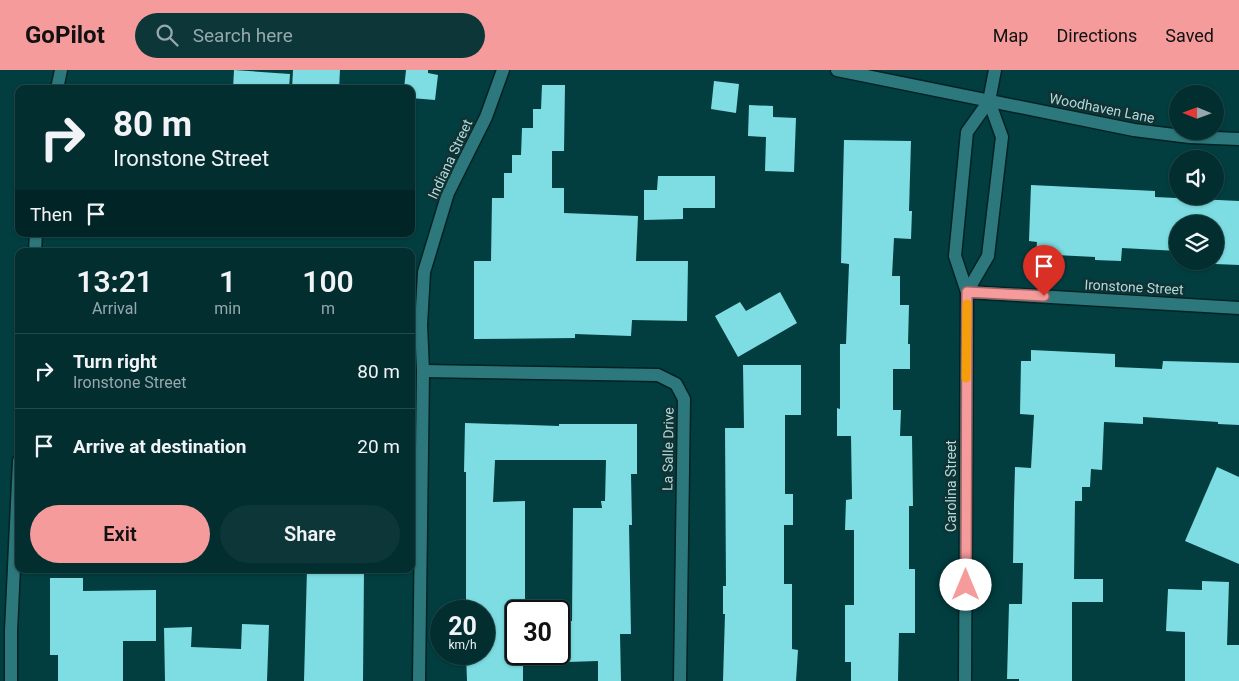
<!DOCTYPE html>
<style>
:root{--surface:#022e30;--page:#0c3638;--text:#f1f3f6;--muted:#96a8ab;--line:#234a4c;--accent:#f59b9b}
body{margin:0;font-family:Roboto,sans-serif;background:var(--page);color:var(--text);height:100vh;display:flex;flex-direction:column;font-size:19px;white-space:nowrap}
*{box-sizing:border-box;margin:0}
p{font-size:16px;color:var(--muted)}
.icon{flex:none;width:28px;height:28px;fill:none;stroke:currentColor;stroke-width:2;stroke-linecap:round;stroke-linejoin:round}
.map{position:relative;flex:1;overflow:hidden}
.details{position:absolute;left:15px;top:178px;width:400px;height:325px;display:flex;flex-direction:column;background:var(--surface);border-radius:10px;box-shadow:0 1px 4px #0004,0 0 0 1px var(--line)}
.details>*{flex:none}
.top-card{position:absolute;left:15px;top:15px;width:400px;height:152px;border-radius:10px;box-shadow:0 1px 4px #0004,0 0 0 1px var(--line);background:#022e30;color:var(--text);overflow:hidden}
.needle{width:32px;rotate:271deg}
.tools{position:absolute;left:1169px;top:15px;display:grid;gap:10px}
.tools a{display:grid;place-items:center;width:55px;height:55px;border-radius:50%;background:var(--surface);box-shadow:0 1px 4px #0004,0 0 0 1px var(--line);font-size:25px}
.speed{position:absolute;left:430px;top:530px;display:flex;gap:10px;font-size:25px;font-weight:700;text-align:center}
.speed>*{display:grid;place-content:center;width:65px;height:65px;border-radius:50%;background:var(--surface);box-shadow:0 1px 4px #0004,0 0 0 1px var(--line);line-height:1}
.speed small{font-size:12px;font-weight:400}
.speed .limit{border:2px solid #111;border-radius:8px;background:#fff;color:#111}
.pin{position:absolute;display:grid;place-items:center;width:42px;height:42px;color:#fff;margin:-51px -21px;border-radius:50% 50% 50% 0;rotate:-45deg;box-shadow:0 0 5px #0007}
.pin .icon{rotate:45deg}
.me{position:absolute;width:55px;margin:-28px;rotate:0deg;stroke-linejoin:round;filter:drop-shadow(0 0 4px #0008)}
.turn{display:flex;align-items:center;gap:18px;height:105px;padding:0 15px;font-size:22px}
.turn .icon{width:65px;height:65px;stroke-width:2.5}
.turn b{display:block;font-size:35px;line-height:42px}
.then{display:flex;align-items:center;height:48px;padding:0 15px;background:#0003;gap:10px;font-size:19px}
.eta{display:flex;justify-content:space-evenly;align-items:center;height:85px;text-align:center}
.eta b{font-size:30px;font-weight:600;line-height:35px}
.cta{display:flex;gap:10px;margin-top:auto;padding:10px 15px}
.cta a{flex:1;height:58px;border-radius:30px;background:var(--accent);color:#111;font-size:20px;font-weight:600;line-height:58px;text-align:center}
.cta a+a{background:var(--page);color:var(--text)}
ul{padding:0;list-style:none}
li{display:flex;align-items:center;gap:15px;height:75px;padding:0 15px;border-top:1px solid var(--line)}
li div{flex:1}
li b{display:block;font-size:19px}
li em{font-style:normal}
header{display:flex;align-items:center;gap:30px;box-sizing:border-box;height:70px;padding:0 25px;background:var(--accent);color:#111}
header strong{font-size:24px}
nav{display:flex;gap:28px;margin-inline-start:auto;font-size:18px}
.search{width:350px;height:45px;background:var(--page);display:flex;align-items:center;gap:12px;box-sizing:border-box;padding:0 18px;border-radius:28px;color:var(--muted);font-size:19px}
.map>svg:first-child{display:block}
.building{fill:#7ddde2}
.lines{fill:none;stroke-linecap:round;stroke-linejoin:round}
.minor-casing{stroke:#022223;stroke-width:15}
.tertiary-casing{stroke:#022223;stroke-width:15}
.minor{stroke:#2d787c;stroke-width:12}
.tertiary{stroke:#2d787c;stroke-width:12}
.route-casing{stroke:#9f6565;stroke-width:12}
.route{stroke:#f59b9b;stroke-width:9}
.slow{stroke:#f59e0b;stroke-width:9}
.labels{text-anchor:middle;stroke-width:5;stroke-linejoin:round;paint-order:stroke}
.street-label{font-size:14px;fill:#afdbdd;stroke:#123132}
</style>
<header>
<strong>GoPilot</strong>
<div class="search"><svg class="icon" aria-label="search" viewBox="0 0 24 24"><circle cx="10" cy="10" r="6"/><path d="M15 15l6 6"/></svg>Search here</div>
<nav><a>Map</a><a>Directions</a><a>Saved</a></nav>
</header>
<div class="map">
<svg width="1239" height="611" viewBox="0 0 1239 611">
<rect width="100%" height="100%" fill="#023e40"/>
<g class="building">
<path d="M234,0L290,4L289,19H233Z"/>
<path d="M293,0H340L339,19H292Z"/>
<path d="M406,0H428V3L438,5L435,30L411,28V19H404Z"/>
<path d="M714,11L739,14L736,43L711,39Z"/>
<path d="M542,15H565L564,81H552V118H564V143L638,146L636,191H688L687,251L632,250L631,266L575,264V268L474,269V191H491L492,128H504V103H512V85H521L522,58H533V39H541Z"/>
<path d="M749,35L773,36V47L796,48L794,102L765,101L766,67L748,66Z"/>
<path d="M844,70L911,71L909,141H912L911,169L894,168L892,206H900V235H909L908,274H910V299H893V340H901L900,366H912L913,436H909V499H915V563H899L898,611H851V592H845V535H854V460H845L846,430L852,429L851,366H837V338L840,339V274H846L849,194L841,193Z"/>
<path d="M658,106H715V138H683V149L644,150V120H657Z"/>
<path d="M1031,115L1155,121V127L1239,131V195L1215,194V154H1178V181L1122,178L1121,191L1095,190V187L1036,184L1037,172L1029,171Z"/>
<path d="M780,222L797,253L738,287L715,246L740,232L746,241Z"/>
<path d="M1031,280L1115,284V297L1162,299L1163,291L1239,293V355L1218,354V352L1143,347V354L1104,352L1102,400L1091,399L1090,417H1082V431H1075L1074,509H1103V532H1072V611H1019V609H1007L1009,534H1022L1023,493H1013L1014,434L1015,397L1031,398L1034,345L1020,344L1021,291H1031Z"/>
<path d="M743,295H801V345H785V424H793V455H784V514H792V579L798,580L796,611H723L725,544H723V516H726L725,358H744Z"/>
<path d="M465,353L559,356V354H637V404H631L632,455H629L631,564H620L621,611H598V591L567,592L566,551H572L573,438H602L601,431H605L606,390H495L493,432L525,431V533H523V541H516V584H523V611H467L466,584H484V541H475V533H466V402H464Z"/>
<path d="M1217,397L1239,407V494L1185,471Z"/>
<path d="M307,499H364L363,611H304Z"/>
<path d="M50,508H83V521L156,520V571H123V611H58V585H50Z"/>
<path d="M1202,511L1229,512L1227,575H1239V611H1185V562L1166,561L1168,519L1202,520Z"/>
<path d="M242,554L269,555L267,611H165L164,558L192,557L191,577L241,579Z"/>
</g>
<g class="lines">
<defs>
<g id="minor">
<path d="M57,19L61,0"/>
<path d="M35,181L36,164"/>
<path d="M967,222L1239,238"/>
<path d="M967,222L988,186L1002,67L989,31"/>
<path d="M423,301L658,305L676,314L684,329L680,611"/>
<path d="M11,611V561L19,391"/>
<path d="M419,611L423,301L421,255L424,202L448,123L486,47L503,0"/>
<path d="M965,611L967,222L955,186L967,62L989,31L995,0"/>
</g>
<path id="tertiary" d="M837,0L1134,60L1190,67L1239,69"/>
</defs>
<use href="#minor" class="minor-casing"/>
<use href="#tertiary" class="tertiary-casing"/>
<use href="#minor" class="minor"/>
<use href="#tertiary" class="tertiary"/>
</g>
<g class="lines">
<defs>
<path id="route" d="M966,515L967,222L1044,226"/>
</defs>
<use href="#route" class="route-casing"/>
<use href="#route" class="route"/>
<path class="slow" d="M966,308L967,234"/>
</g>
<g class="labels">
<g class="street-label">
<text transform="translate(1102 38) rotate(11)" y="5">Woodhaven Lane</text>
<text transform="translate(450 89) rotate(-65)" y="5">Indiana Street</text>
<text transform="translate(1134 217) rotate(3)" y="5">Ironstone Street</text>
<text transform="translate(668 379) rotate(-89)" y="5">La Salle Drive</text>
<text transform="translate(951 416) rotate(-90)" y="5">Carolina Street</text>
</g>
</g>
</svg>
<div class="tools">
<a><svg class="needle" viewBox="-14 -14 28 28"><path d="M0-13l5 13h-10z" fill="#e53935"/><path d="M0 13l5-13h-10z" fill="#96a8ab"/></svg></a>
<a><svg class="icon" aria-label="sound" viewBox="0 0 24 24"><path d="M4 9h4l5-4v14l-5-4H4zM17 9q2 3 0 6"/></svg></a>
<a><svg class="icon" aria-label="layers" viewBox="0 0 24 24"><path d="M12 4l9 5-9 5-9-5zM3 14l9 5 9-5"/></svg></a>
</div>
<div class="speed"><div>20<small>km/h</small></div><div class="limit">30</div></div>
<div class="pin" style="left:1044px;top:226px;background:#d93025"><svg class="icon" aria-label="arrive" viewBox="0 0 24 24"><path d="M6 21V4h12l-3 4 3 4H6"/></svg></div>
<svg class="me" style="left:966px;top:515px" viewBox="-20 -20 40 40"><circle r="19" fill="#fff"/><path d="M0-13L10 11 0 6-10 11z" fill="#f59b9b"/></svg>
<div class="top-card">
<div class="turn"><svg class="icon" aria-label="right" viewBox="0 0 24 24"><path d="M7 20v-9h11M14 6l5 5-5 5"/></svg><div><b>80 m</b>Ironstone Street</div></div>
<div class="then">Then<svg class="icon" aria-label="arrive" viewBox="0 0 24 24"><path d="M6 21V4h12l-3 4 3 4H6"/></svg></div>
</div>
<section class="details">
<div class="eta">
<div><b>13:21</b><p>Arrival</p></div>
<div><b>1</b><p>min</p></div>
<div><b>100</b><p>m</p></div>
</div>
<ul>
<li><svg class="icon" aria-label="right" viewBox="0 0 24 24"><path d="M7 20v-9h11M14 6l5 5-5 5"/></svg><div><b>Turn right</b><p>Ironstone Street</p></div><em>80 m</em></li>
<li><svg class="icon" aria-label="arrive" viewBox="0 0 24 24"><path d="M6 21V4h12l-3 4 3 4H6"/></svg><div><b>Arrive at destination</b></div><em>20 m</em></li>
</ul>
<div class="cta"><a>Exit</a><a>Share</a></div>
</section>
</div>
